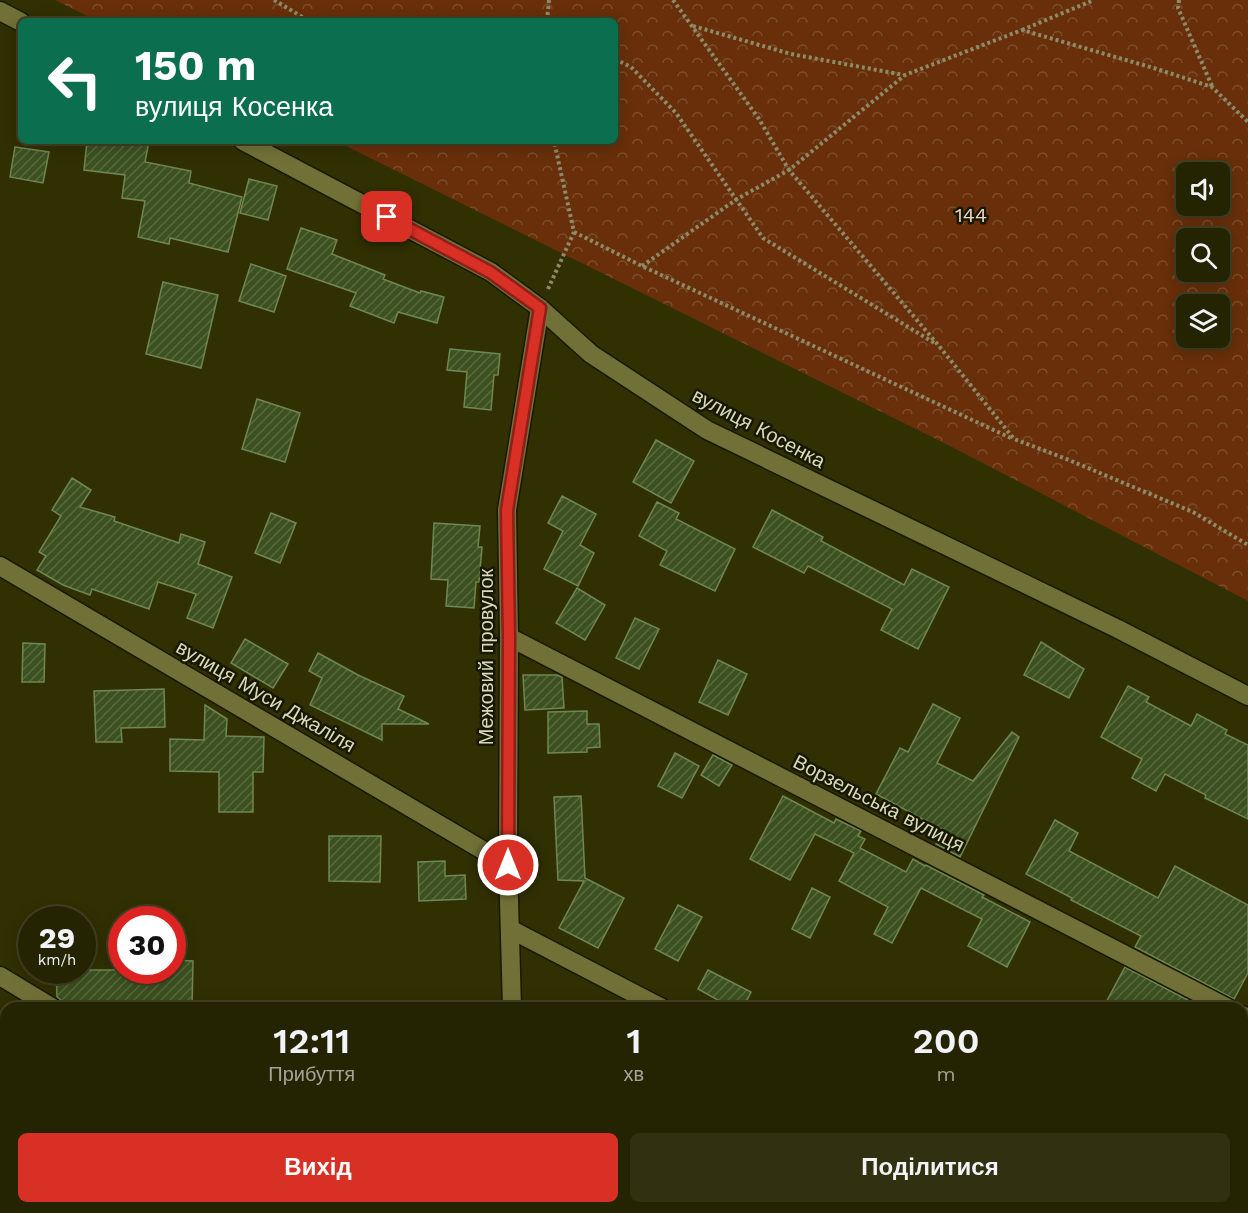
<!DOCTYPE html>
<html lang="uk">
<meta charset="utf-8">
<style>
:root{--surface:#252402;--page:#313011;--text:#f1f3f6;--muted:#a3a499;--line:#424124;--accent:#d93025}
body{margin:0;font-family:"Work Sans",sans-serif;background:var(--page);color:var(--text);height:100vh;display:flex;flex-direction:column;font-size:22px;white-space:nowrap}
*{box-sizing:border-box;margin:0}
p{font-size:20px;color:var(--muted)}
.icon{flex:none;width:33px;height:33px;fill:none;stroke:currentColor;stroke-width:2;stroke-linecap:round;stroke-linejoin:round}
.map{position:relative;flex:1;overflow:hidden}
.sheet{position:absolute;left:0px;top:1002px;width:1248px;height:212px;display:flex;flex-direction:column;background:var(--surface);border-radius:18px 18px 0 0;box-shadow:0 3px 15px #0003,0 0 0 2px var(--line)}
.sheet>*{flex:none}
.guide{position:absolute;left:18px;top:18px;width:600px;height:126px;border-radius:9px;box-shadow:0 3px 15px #0003,0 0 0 2px var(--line);background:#0b6e4f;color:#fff;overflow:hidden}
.buttons{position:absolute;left:1176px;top:162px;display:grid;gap:12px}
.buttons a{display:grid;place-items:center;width:54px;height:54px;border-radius:9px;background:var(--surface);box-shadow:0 3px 15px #0003,0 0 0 2px var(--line);font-size:30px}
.speed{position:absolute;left:18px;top:906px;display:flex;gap:12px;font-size:30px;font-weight:700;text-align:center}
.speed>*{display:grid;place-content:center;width:78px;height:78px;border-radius:50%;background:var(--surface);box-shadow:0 3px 15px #0003,0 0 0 2px var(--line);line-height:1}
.speed small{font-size:15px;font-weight:400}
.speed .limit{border:9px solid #d22;background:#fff;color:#111}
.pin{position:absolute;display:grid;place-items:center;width:51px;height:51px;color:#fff;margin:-26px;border-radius:12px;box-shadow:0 3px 9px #0006}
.me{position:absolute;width:66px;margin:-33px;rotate:0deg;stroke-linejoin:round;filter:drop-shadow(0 0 4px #0008)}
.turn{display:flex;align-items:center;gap:21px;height:126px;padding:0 18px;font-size:27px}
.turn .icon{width:78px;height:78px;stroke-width:2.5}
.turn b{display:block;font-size:42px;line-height:51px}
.eta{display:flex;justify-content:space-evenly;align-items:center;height:102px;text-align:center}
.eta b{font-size:36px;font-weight:600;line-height:42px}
.primary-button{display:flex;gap:12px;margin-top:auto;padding:12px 18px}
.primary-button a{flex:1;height:69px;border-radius:9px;background:var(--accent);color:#fff;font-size:24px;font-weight:600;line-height:69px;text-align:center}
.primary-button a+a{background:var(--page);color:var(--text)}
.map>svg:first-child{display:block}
.built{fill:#3b3a02}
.forest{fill:url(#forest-crowns);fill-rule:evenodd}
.building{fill:url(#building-hatch);stroke:#708753;stroke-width:1.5}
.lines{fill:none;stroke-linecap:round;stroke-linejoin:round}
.minor-casing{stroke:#181800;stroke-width:21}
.path{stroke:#8d8c68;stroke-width:4;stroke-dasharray:3 3;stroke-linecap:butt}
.minor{stroke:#717137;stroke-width:18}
.route-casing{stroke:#8d1f18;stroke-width:15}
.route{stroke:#d93025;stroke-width:10}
.labels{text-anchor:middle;stroke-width:5;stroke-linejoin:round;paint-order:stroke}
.park-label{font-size:20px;fill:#eed5c9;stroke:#181802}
.street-label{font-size:20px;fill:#d9d9bc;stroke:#181802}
</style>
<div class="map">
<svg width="1248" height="1213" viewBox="0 0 1248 1213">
<defs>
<pattern id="forest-crowns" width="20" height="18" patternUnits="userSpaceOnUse" patternTransform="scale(1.5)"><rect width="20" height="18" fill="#682f0a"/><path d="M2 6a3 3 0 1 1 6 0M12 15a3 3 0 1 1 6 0" fill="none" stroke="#7d4d2c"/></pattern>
<pattern id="building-hatch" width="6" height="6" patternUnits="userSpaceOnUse" patternTransform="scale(1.5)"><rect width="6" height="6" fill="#3c511f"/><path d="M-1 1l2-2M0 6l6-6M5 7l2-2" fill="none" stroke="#58693e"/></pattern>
</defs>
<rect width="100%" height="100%" fill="#313002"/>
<path class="built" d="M2,1180L6,1182V1208H57L68,1213H0V1182Z"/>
<path class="forest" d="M55,0H1248V601L950,446L336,141H615V21H97ZM1186,172H1220V206H1186ZM1186,238H1220V272H1186ZM1186,304H1220V338H1186Z"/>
<g class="building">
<path d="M87,141H149L145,162L191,171L189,183L242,197L228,252L170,238L169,244L138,237L145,201L122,198L125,175L84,170Z"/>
<path d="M15,147L49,152L43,183L10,177Z"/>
<path d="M249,179L277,186L268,220L240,213Z"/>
<path d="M301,228L337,240L332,254L385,275L383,279L420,293L421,291L444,297L437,323L398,312L394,323L350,306L356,293L287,269Z"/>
<path d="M251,264L286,276L274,312L239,301Z"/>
<path d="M163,282L218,295L201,368L146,354Z"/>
<path d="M450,349L500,354L498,375H494L491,410L464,407L467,372L447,370Z"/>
<path d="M257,399L300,413L285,462L242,449Z"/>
<path d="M656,440L694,461L671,503L633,482Z"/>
<path d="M72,478L91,490L80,507L115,517L114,521L179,543L181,534L205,542L198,564L232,577L213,628L187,618L196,594L158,582L149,609L92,589L90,595L63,585L37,570L46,556L39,552L61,516L52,510Z"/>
<path d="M562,496L596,514L580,545L594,553L578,586L544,569L563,531L548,523Z"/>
<path d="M657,502L679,513L676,519L735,549L715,591L660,565L667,551L639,536Z"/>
<path d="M772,510L823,537L821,541L904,585L912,569L949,587L918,649L881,630L892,609L808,566L804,573L753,547Z"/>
<path d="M271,513L296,523L280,563L255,553Z"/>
<path d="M434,523L480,526L478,547H482L479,582H476L474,608L446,606L448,580L431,579Z"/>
<path d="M577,588L605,605L585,640L556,623Z"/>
<path d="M635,618L659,629L639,669L616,658Z"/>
<path d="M245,639L288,664L273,688L231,663Z"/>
<path d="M1041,642L1084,669L1069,698L1024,675Z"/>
<path d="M23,643L45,644L44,682H22Z"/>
<path d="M318,653L358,675L404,696L398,709L429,724H382V740L310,705L322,678L309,671Z"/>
<path d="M718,660L747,674L728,715L699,702Z"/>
<path d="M523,675H557L562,677L564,708L525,710Z"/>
<path d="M1128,686L1149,697L1146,702L1191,726L1197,714L1227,730L1225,734L1248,745V819L1205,798L1206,795L1165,774L1156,791L1132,778L1142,759L1101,737Z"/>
<path d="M164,689L165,727L121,728L122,742H96L94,691Z"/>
<path d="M933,704L960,718L937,763L973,781L1012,732L1019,737L960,857L936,844L943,830L876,794L900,748L908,752Z"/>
<path d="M205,705L227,719L226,736L264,737L263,772H253V812H219V772L170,771V739L204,740Z"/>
<path d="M587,711V724H599L600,747L587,748V752L548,753V712Z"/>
<path d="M675,753L699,766L682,798L658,786Z"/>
<path d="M713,755L732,765L719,786L701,775Z"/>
<path d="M581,796L585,878L624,898L598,948L559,928L584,881L558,880L554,797Z"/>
<path d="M783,796L834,823L836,819L861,831L858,836L865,839L860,848L906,872L913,859L925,866L926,865L984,895L982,897L1030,922L1007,967L968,946L982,919L921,888L892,943L874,934L888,907L839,881L854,853L815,834L790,880L750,859Z"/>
<path d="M1055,820L1078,833L1069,851L1158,898L1175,866L1248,905V973L1234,999L1135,947L1141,936L1071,900L1072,898L1026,874Z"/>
<path d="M329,836H381L380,882L329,881Z"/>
<path d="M445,861V876L465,875L466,899L419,901L418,862Z"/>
<path d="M812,888L830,897L810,938L792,929Z"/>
<path d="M678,905L702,917L678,961L655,949Z"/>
<path d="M172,960L193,961L192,1008H104V1001H62L57,997L56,970H172Z"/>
<path d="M1125,967L1203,1008H1103Z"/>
<path d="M708,970L751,992L743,1008H732L698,989Z"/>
</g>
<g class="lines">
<defs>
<g id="minor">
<path d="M0,11L21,22"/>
<path d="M243,141L491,272L540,308L591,354L707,430L1118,629L1248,696"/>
<path d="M0,566L508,865"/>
<path d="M509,637L1228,1008"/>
<path d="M510,929L662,1008"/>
<path d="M0,976L53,1008"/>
<path d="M512,1008L508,865L509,637L507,510L540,308"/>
<path d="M1242,1015L1248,1018"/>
<path d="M382,1208L391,1213"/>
<path d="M517,1208V1213"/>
<path d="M1046,1208L1057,1213"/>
</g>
</defs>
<use href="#minor" class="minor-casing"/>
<g class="path">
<path d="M274,0L309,21"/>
<path d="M673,0L759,119L789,170L939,346L1014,439L1064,458L1193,512L1248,545"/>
<path d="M1179,0L1178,8L1212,86"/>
<path d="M547,21L549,0"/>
<path d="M693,26L791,54L904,75"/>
<path d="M1022,30L1094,0"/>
<path d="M615,59L631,67L676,113L763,238L936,344"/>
<path d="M574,232L642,266L1013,439"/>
<path d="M642,266L737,199L789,170L905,75L1022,30L1157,69L1212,87L1248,122"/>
<path d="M548,289L574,232L554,141"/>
</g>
<use href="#minor" class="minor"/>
</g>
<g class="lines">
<defs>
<path id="route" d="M387,217L490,272L540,308L507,510L509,637L508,865"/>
</defs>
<use href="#route" class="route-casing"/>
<use href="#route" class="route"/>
</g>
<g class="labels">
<g class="park-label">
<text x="971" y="222">144</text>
</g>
<g class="street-label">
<text transform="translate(759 428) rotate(28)" y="7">вулиця Косенка</text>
<text transform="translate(486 657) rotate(-90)" y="7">Межовий провулок</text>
<text transform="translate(266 696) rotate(30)" y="7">вулиця Муси Джаліля</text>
<text transform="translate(879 803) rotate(27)" y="7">Ворзельська вулиця</text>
</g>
</g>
</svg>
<div class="buttons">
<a><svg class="icon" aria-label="sound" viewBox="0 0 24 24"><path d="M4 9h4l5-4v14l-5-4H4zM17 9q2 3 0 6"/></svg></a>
<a><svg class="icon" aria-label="search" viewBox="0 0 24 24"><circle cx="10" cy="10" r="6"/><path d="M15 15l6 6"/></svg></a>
<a><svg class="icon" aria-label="layers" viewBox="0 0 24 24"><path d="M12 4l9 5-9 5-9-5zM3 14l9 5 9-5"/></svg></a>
</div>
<div class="speed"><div>29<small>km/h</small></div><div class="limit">30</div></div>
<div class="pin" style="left:387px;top:217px;background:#d93025"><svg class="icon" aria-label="arrive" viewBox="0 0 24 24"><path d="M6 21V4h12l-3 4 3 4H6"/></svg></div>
<svg class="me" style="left:508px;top:865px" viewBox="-20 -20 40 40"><circle r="17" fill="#d93025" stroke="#fff" stroke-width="3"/><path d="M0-11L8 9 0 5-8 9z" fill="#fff"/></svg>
<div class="guide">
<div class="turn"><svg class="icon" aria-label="left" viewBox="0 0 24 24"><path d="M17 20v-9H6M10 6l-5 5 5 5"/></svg><div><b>150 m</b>вулиця Косенка</div></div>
</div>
<section class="sheet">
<div class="eta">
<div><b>12:11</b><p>Прибуття</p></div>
<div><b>1</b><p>хв</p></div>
<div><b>200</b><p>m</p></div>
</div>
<div class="primary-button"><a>Вихід</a><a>Поділитися</a></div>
</section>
</div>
